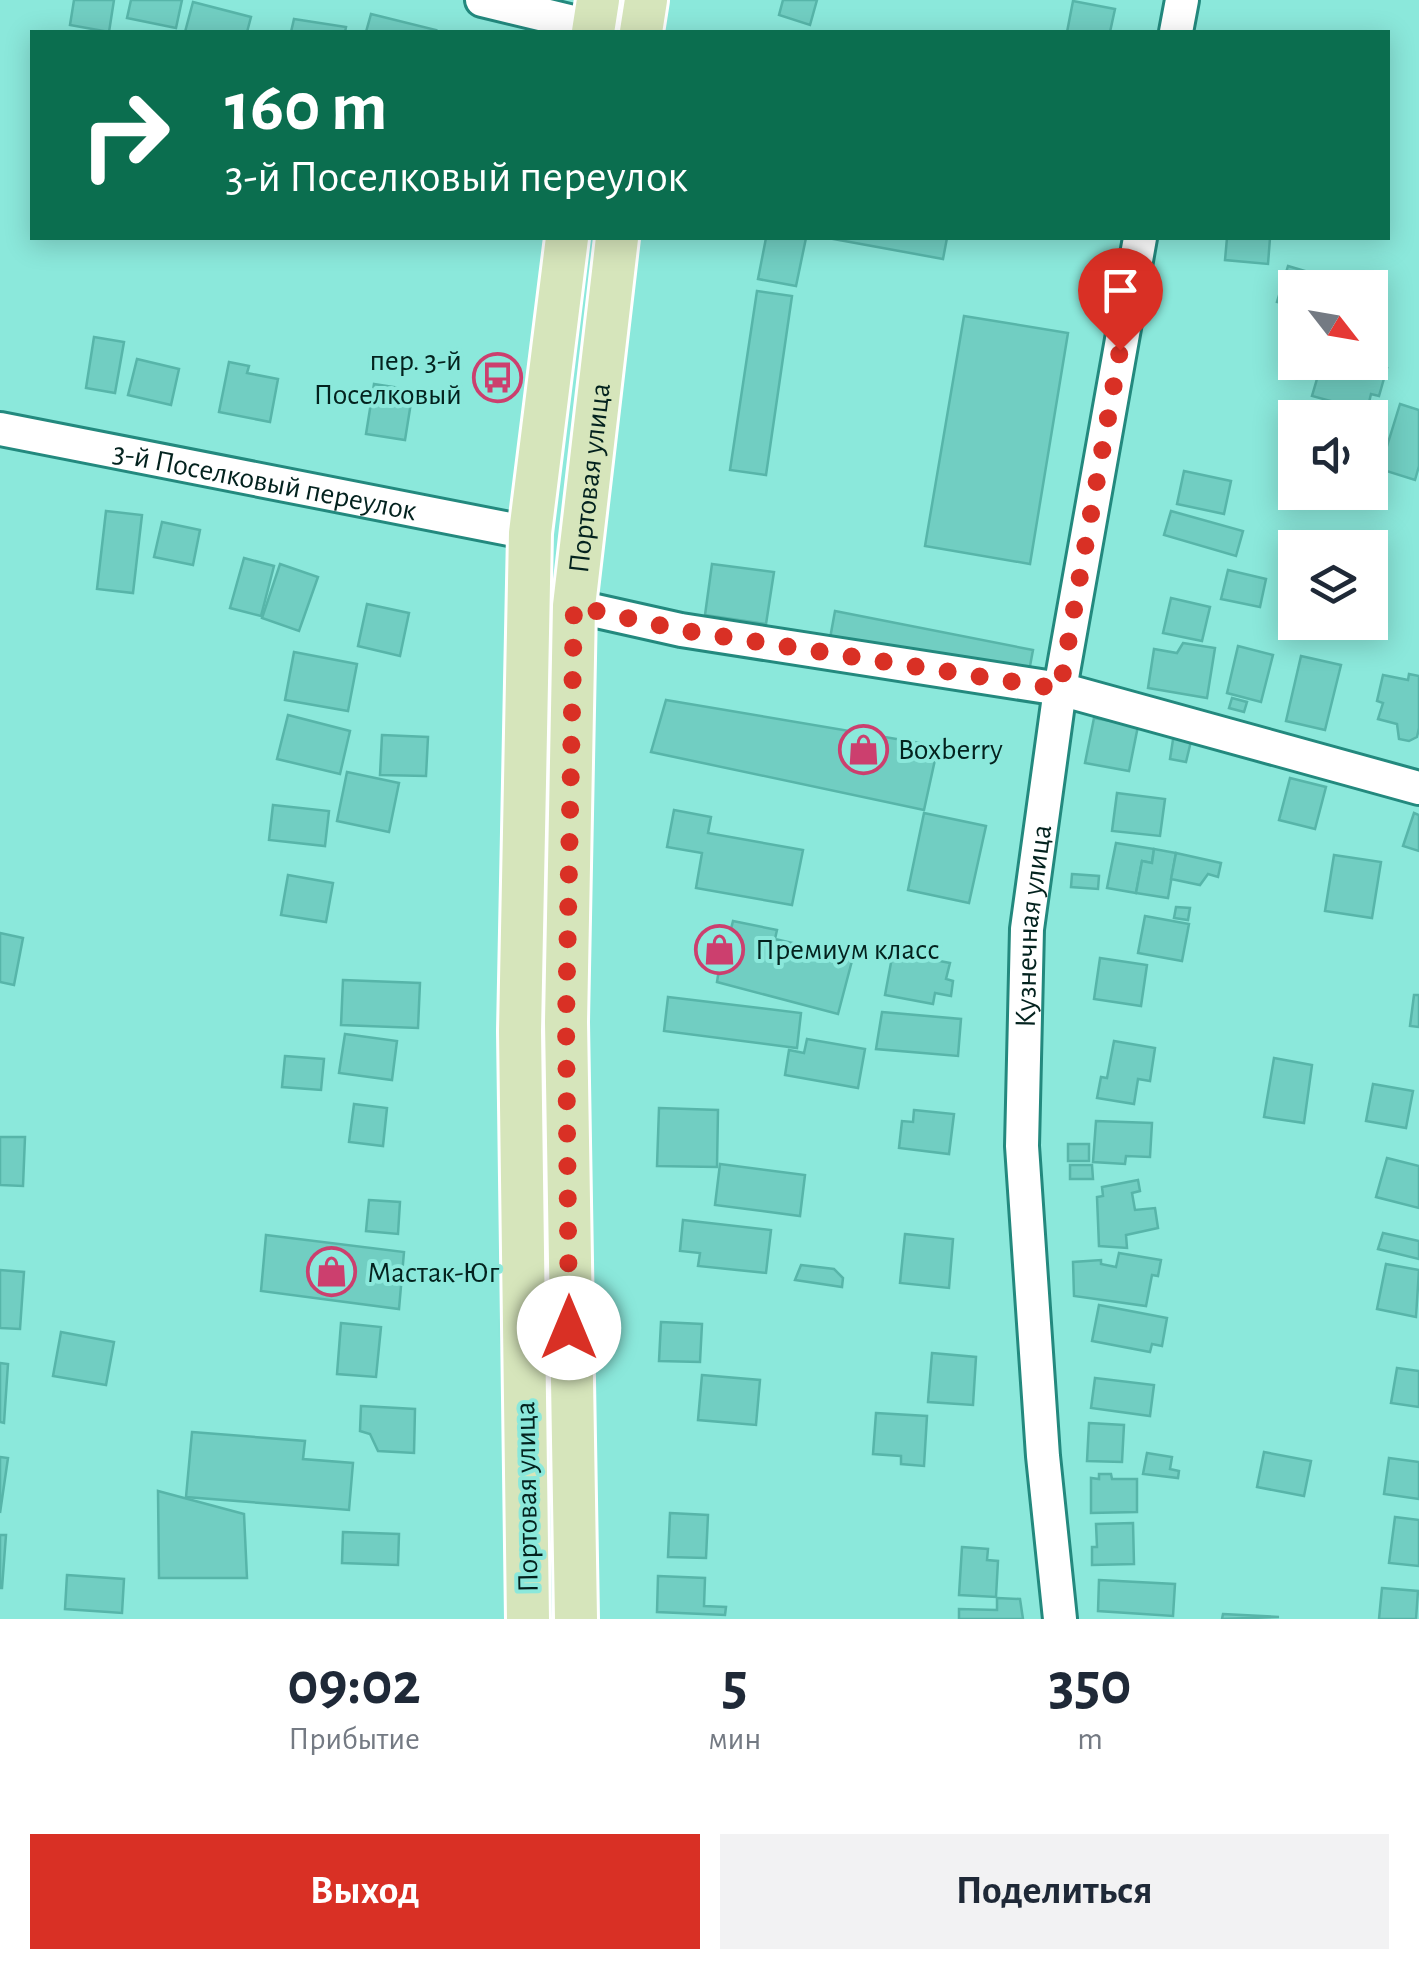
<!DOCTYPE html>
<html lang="ru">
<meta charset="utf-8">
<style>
:root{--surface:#fff;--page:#f2f2f3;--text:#1f2937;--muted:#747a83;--accent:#d93025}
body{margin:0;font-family:"Alegreya Sans",sans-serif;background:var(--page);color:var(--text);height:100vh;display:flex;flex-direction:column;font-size:38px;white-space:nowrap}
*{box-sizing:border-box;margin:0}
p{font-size:32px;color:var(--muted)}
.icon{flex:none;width:55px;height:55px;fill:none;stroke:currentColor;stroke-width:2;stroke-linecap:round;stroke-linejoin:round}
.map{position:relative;height:1619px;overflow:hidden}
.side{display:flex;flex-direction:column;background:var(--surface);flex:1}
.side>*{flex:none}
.top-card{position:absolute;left:30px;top:30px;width:1360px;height:210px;border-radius:0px;box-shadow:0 5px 25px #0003;background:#0b6e4f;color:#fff;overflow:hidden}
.needle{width:65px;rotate:121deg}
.fabs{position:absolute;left:1278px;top:270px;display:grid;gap:20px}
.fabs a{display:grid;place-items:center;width:110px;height:110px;border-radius:0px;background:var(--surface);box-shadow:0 5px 25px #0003;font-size:50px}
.pin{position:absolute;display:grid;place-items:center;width:85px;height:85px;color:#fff;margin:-102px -42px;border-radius:50% 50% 50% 0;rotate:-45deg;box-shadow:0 0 10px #0007}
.pin .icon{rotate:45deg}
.me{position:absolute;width:110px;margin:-55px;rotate:0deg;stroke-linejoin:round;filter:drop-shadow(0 0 8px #0008)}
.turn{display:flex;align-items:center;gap:35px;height:210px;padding:0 30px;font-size:45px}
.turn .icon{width:130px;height:130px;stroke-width:2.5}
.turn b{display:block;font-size:70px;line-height:85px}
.eta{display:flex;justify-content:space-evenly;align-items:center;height:170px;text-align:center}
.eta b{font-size:60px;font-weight:700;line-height:70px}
.primary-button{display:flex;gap:20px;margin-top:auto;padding:20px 30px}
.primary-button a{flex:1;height:115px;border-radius:0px;background:var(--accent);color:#fff;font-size:40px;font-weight:700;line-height:115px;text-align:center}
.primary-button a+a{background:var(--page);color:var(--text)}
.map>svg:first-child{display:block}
.building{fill:#71cec2;stroke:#57b5a9;stroke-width:2.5}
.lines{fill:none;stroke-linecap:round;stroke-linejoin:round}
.minor-casing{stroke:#23897e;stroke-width:38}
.major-casing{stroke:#fff;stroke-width:48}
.minor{stroke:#fff;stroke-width:32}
.major{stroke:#d6e5bb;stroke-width:42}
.route{stroke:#d93025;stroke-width:18;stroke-dasharray:0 32.4}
.labels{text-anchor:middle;stroke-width:8;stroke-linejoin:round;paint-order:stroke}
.poi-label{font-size:30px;fill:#03221e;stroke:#8be8db;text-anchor:start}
.street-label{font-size:30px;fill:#03221e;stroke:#8be8db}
</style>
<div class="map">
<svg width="1419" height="1619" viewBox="0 0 1419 1619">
<rect width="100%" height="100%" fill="#8be8db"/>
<g class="building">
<path d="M74,0H114L109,32L70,25Z"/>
<path d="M131,0H182L176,28L127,18Z"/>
<path d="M783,0H817L810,25L779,15Z"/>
<path d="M1073,1L1115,9L1110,32H1067Z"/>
<path d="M193,2L251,17L247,32H185Z"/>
<path d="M371,14L436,30L435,32H366Z"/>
<path d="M294,19L346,27L345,32H291Z"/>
<path d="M766,238H806L796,286L758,279Z"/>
<path d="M828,238H947L943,259Z"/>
<path d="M1227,238H1270L1268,264L1225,260Z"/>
<path d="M1288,266L1332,279L1336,288H1295V307L1277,302Z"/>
<path d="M757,291L792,296L766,475L730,470Z"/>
<path d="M964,316L1068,333L1030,564L925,546Z"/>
<path d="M94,337L124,342L115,393L86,388Z"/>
<path d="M1370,348L1383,352L1379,366L1387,368L1379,396L1371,394L1367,411L1312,396L1322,362H1370Z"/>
<path d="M137,359L179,369L171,405L128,395Z"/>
<path d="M229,362L249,366L247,373L278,379L270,422L219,412Z"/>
<path d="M374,384L413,390L405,440L366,434Z"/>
<path d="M1400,404L1419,410V466L1415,480L1380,469Z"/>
<path d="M1184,471L1231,481L1224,514L1177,504Z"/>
<path d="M106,511L142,515L133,593L97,589Z"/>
<path d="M1171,511L1243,531L1236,556L1164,535Z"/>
<path d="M162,522L200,530L193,565L154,557Z"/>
<path d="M244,558L274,566L261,616L230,608Z"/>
<path d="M280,564L318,577L299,631L262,618Z"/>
<path d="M712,564L774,572L766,624L705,615Z"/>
<path d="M1228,570L1266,579L1260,607L1221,599Z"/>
<path d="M1171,598L1210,607L1202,641L1163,633Z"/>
<path d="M367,604L409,613L400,656L358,646Z"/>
<path d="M835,611L1033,650L1027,682L829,644Z"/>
<path d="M1183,643L1215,648L1207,698L1148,688L1154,649L1177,653Z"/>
<path d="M1238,646L1273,655L1261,702L1227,693Z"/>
<path d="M294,652L357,664L348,711L285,700Z"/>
<path d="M1301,656L1341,665L1325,730L1286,721Z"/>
<path d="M1409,674L1419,676V728L1417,737L1409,741L1399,739L1397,724L1378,719L1383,703L1377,701L1383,675L1408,680Z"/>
<path d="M1232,698L1247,702L1244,712L1229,708Z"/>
<path d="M666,700L938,746L924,810L651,752Z"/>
<path d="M288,715L350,731L340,774L277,759Z"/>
<path d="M1094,718L1138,726L1129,771L1085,763Z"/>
<path d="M1174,733L1192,737L1186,762L1170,759Z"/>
<path d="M382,735L428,737L426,776L380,775Z"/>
<path d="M347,772L399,783L389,832L337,821Z"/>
<path d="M1290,778L1326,787L1315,829L1279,820Z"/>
<path d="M1117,793L1165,799L1160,836L1112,831Z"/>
<path d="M273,805L329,811L325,846L269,840Z"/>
<path d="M674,810L711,817L708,833L803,850L792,905L696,888L702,853L667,847Z"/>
<path d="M924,813L986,826L969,903L908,890Z"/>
<path d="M1414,813L1419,815V851L1403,846Z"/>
<path d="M1116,843L1154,849L1152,863L1142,861L1136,893L1107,888Z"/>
<path d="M1154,849L1176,853L1168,898L1136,893L1142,861L1152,863Z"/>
<path d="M1176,853L1221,863L1218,877L1208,874L1200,885L1171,879Z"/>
<path d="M1334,855L1381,862L1372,918L1325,911Z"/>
<path d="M1072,874L1099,876L1098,889L1071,887Z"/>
<path d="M288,875L333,883L326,922L281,915Z"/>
<path d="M1176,907L1190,908L1188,920L1174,918Z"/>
<path d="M1145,916L1189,924L1182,961L1138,953Z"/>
<path d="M733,921L777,930L775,939L853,957L838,1014L717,982L720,963L714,960L719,931L730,933Z"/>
<path d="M0,933L23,938L14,985L0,982Z"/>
<path d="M893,952L950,963L946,979L953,981L951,996L935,993L933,1004L885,995Z"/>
<path d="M1100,958L1147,965L1141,1006L1094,999Z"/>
<path d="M343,980L420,983L418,1028L341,1025Z"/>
<path d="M1414,995H1419V1027L1410,1026Z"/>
<path d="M668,997L801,1013L797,1048L664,1031Z"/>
<path d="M882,1012L961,1019L958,1056L876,1049Z"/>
<path d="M345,1034L397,1041L392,1080L339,1073Z"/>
<path d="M807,1039L865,1049L858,1088L785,1075L789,1050L804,1053Z"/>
<path d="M1114,1041L1155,1048L1150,1081L1138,1079L1134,1104L1097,1098L1101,1077L1107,1078Z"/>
<path d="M285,1056L324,1059L321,1090L282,1087Z"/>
<path d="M1274,1058L1312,1065L1304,1123L1264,1117Z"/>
<path d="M1373,1084L1413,1091L1406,1128L1366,1121Z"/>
<path d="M354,1104L387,1108L383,1146L349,1142Z"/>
<path d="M659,1108L718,1110L717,1167L657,1166Z"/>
<path d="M914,1110L954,1114L949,1154L899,1148L902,1121L913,1122Z"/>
<path d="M1096,1121L1152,1123L1150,1157L1126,1156L1125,1164L1093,1162Z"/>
<path d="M0,1137H25L23,1186L0,1185Z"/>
<rect x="1068" y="1144" width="21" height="17"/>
<path d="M1387,1158L1419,1166V1208L1376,1197Z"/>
<path d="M720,1164L805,1175L800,1216L715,1205Z"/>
<path d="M1070,1165H1092L1093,1179H1070Z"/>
<path d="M1138,1180L1140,1191L1132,1193L1135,1210L1155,1208L1158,1228L1126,1235L1127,1248L1099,1246L1097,1197L1103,1196L1102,1187Z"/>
<path d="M369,1200L400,1202L398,1234L366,1231Z"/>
<path d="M683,1220L771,1230L766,1273L698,1266L700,1253L680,1251Z"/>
<path d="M1383,1233L1419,1241V1259L1378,1249Z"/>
<path d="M905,1234L953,1239L949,1288L900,1283Z"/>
<path d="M266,1235L404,1252L399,1309L261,1291Z"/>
<path d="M1119,1253L1161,1260L1158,1276L1152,1275L1146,1306L1074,1296L1073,1262L1101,1260V1264L1116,1267Z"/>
<path d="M1386,1264L1419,1270L1416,1317L1377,1309Z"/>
<path d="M801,1265L834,1269L843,1278L842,1287L795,1280Z"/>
<path d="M0,1270L24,1272L20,1329L0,1328Z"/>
<path d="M1099,1305L1167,1318L1162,1346L1152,1344L1150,1352L1092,1341Z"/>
<path d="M661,1322L702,1324L700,1362L659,1361Z"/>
<path d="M341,1323L381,1327L376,1377L337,1374Z"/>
<path d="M61,1332L114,1342L106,1385L53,1376Z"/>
<path d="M932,1353L976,1357L973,1405L928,1402Z"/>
<path d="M0,1363L8,1364L4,1423L0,1422Z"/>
<path d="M1397,1368L1419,1371V1407L1391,1403Z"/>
<path d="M702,1375L760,1380L756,1425L698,1420Z"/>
<path d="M1095,1378L1154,1385L1150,1416L1091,1408Z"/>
<path d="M361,1406L415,1409L414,1453L378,1451L370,1434L360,1431Z"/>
<path d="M876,1413L927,1416L924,1466L901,1464V1456L873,1454Z"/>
<path d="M1089,1423L1124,1425L1122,1462L1087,1461Z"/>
<path d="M192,1432L305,1441L303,1459L353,1463L349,1510L186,1497Z"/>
<path d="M1264,1452L1311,1461L1304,1496L1257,1487Z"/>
<path d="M1147,1453L1172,1457L1170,1469L1179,1471L1178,1478L1143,1474Z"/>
<path d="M0,1457L8,1458L0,1513Z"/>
<path d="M1389,1458L1419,1462V1499L1384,1494Z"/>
<path d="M1099,1474H1111L1112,1479H1137V1512L1091,1513V1478L1099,1479Z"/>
<path d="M158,1491L244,1514L247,1578H159Z"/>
<path d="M670,1513L708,1515L706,1558L668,1557Z"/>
<path d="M1395,1517L1419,1520V1566L1389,1563Z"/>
<path d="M1133,1523L1134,1564L1092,1565V1547H1097L1096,1524Z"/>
<path d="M343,1532L399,1534L398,1565L342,1563Z"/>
<path d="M0,1535H6L2,1588H0Z"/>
<path d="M962,1547L988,1549L987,1560L998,1561L996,1597L959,1595Z"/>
<path d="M67,1575L124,1579L122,1613L65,1609Z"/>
<path d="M658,1576L705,1578L704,1606L726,1607L725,1615L657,1612Z"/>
<path d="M1099,1580L1175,1584L1173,1616L1098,1611Z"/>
<path d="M1382,1588L1418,1591L1416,1619H1379Z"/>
<path d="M997,1598L1020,1599L1023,1619H959V1609L997,1610Z"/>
<path d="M1223,1614L1279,1617L1222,1619Z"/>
</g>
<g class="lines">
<defs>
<g id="minor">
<path d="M482,0L594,27"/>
<path d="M1176,32L1182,0"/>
<path id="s1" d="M0,429L530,533"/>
<path d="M574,606L681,630L1060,689L1419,788"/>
<path id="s2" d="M1060,1619L1043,1456L1022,1146L1027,929L1060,689L1140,238"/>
</g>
<g id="major">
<path d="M593,32L598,0"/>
<path d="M641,32L646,0"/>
<path d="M528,1619L520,1031L530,533L567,238"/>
<path id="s3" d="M576,1619L566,1022L574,606L617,238"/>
</g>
</defs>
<use href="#minor" class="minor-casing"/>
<use href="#major" class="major-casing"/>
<use href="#minor" class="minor"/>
<use href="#major" class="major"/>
</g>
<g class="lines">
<path class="route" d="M569,1328L566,1022L574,606L681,630L1060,689L1120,350"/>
</g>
<defs>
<symbol id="bus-ring" viewBox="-11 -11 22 22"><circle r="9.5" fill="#8be8db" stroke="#cc3f6e" stroke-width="1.5"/><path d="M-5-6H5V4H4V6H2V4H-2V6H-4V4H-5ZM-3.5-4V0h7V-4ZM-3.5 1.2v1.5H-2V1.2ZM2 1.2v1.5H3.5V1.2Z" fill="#cc3f6e"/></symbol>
<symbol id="shop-ring" viewBox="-11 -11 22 22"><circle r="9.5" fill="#8be8db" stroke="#cc3f6e" stroke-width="1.5"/><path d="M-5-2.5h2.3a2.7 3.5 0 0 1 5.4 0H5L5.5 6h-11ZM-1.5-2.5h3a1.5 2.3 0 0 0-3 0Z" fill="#cc3f6e"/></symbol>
</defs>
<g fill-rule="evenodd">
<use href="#bus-ring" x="470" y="350" width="55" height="55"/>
<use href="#shop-ring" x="836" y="722" width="55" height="55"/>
<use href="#shop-ring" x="692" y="922" width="55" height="55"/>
<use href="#shop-ring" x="304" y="1244" width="55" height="55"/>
</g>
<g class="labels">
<g class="poi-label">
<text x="462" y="370" text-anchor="end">пер. 3-й<tspan x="462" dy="34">Поселковый</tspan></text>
<text x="898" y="759">Boxberry</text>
<text x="755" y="959">Премиум класс</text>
<text x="367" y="1282">Мастак-Юг</text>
</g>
<g class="street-label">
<text dy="10" stroke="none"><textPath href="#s3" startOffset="1142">Портовая улица</textPath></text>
<text dy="10" stroke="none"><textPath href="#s1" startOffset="270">3-й Поселковый переулок</textPath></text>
<text dy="10" stroke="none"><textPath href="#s2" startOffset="695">Кузнечная улица</textPath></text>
<text transform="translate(526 1497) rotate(-91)" y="10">Портовая улица</text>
</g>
</g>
</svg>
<div class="fabs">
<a><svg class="needle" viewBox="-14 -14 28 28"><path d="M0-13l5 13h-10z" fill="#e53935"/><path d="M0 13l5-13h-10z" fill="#747a83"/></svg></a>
<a><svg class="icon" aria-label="sound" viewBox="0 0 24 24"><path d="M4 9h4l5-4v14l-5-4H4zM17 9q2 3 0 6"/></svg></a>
<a><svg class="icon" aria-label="layers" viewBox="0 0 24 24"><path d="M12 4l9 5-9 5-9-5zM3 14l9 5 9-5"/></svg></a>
</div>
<div class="pin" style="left:1120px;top:350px;background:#d93025"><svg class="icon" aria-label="arrive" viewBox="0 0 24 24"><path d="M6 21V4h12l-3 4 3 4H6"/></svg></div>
<svg class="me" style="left:569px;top:1328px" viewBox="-20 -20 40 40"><circle r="19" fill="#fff"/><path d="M0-13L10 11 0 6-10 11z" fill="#d93025"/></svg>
<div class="top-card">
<div class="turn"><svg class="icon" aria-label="right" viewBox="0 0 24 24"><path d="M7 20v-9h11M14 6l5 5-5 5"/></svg><div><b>160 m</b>3-й Поселковый переулок</div></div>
</div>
</div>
<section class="side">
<div class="eta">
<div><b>09:02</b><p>Прибытие</p></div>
<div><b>5</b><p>мин</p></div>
<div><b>350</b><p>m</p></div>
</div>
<div class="primary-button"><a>Выход</a><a>Поделиться</a></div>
</section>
